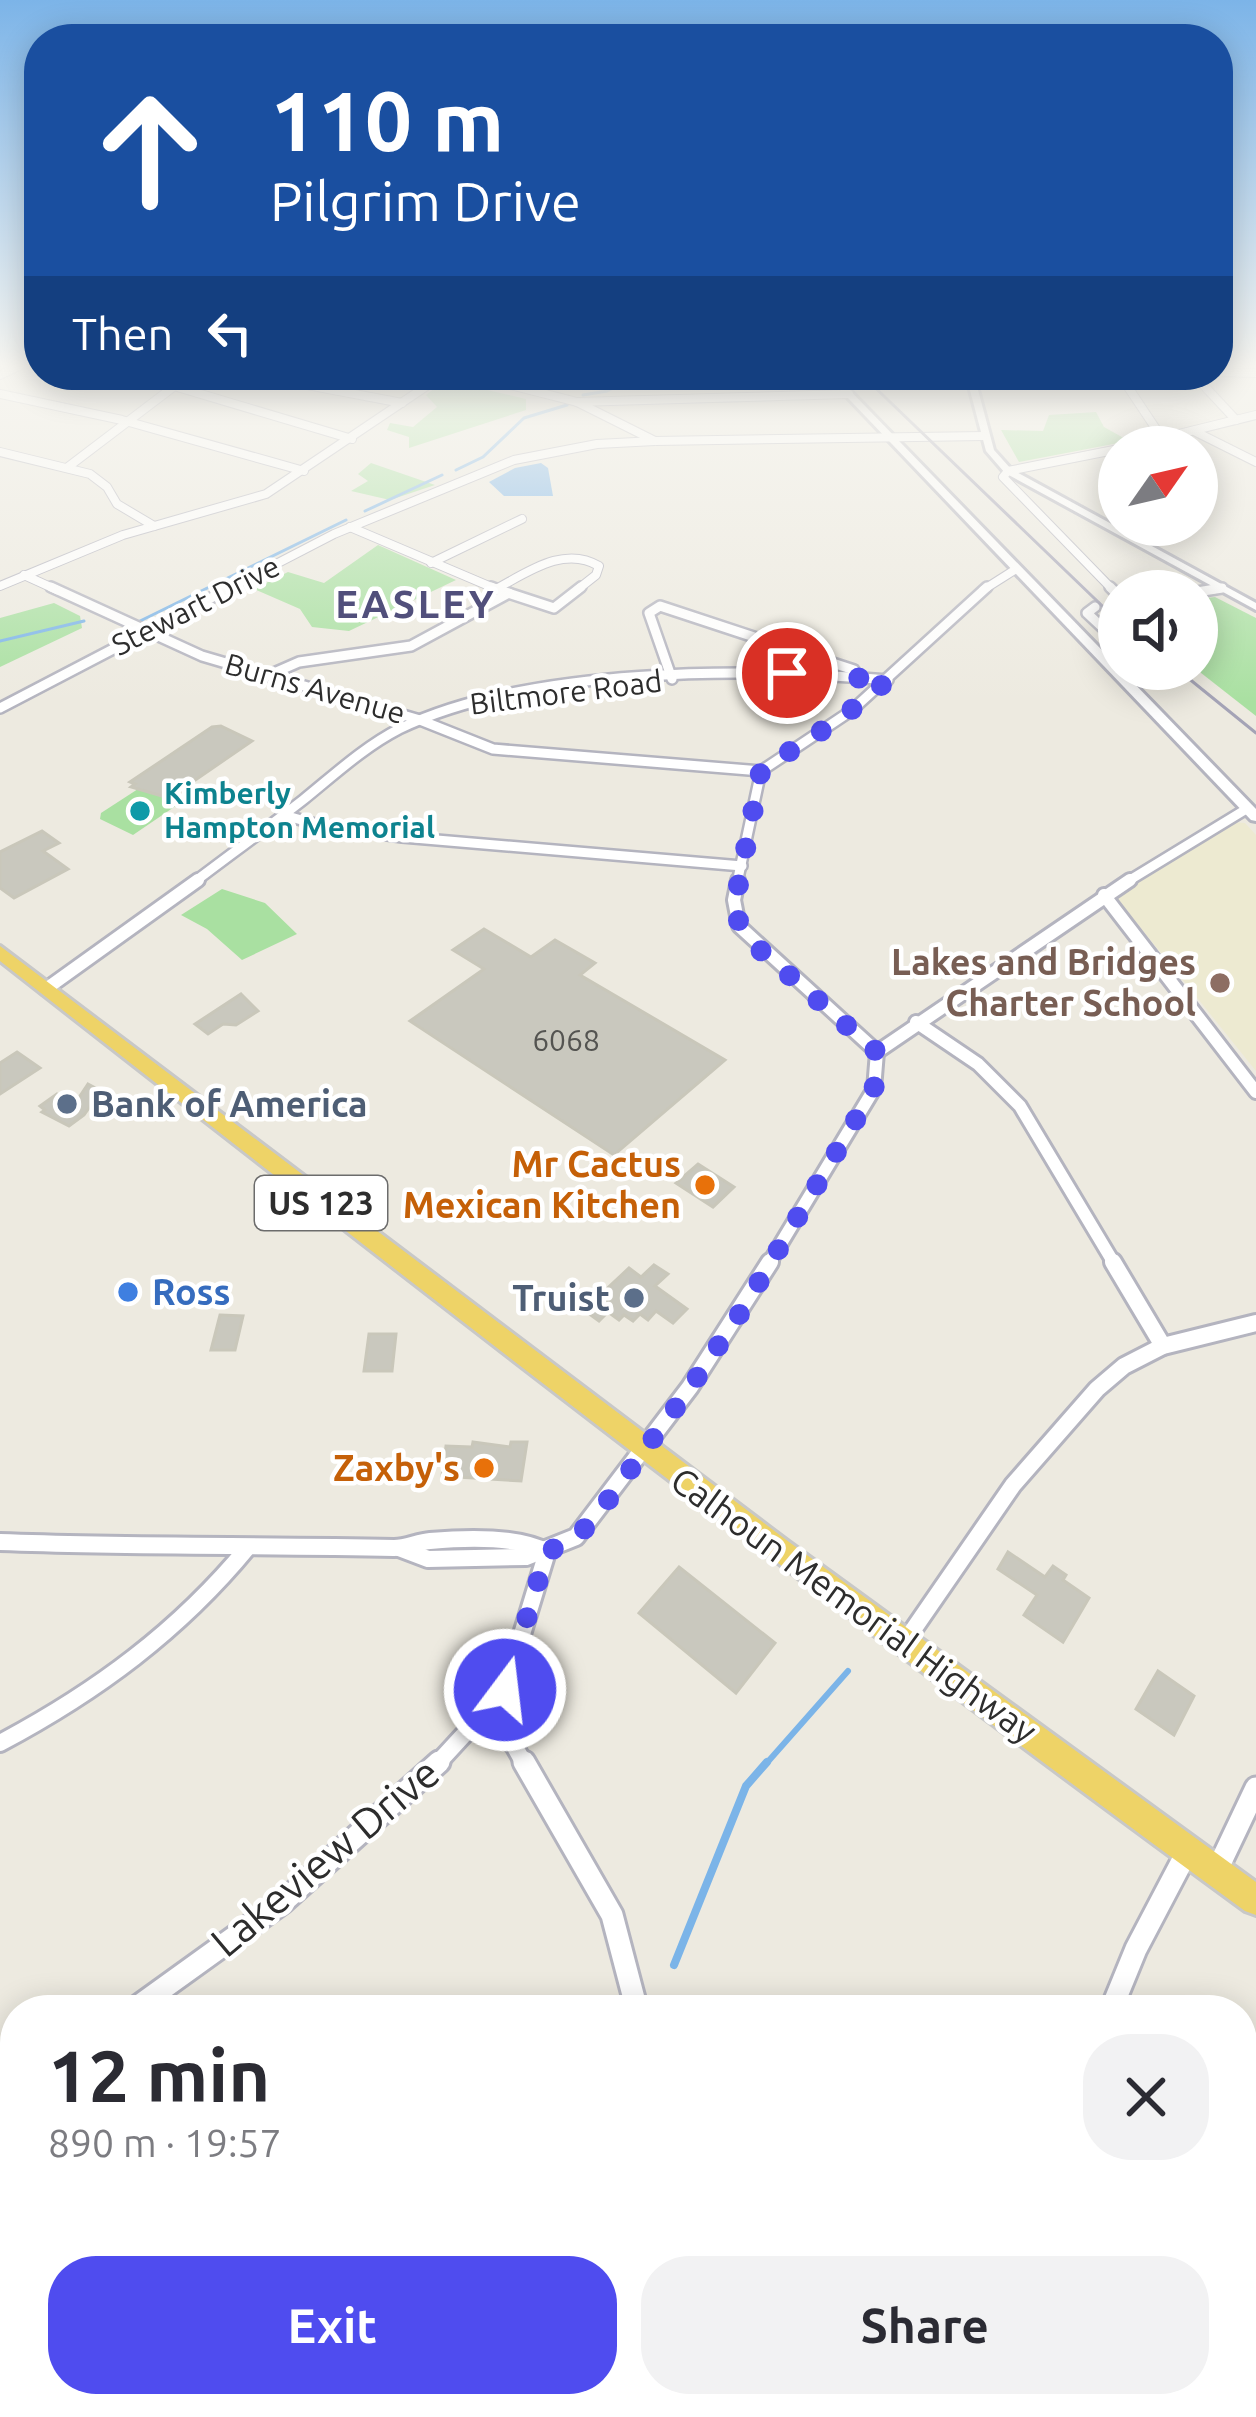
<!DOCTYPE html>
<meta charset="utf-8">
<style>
:root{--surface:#fff;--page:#f2f2f3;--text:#2b2b33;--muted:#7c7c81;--accent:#4f4cef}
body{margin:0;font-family:Ubuntu,sans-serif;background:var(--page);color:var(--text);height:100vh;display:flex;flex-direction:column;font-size:45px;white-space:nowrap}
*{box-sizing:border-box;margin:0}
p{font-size:39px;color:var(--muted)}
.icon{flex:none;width:66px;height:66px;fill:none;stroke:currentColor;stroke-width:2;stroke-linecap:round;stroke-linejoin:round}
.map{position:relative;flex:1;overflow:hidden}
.side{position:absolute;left:0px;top:1995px;width:1257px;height:423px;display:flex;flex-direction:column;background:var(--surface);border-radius:48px 48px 0 0;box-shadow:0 6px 30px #0003}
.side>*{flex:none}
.top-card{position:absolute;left:24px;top:24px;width:1209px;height:366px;border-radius:48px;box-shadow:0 6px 30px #0003;background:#1a4fa0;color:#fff;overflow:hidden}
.needle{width:78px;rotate:56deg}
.buttons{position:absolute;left:1098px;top:426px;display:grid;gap:24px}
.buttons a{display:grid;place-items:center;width:120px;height:120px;border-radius:50%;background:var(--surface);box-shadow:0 6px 30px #0003;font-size:60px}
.pin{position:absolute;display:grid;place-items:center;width:102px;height:102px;color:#fff;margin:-51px;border:6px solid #fff;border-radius:50%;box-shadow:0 3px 12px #0007}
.me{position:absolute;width:132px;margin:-66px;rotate:15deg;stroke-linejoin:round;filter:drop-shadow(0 0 9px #0008)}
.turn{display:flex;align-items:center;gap:42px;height:252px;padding:0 48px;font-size:54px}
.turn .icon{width:156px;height:156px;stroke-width:2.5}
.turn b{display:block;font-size:84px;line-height:102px}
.then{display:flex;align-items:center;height:114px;padding:0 48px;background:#0003;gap:24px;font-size:45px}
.round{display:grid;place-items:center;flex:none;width:126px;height:126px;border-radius:48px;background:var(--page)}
.summary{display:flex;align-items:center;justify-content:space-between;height:204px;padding:0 48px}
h1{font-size:72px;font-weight:700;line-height:90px}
.action{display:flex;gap:24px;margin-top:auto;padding:24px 48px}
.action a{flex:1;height:138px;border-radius:48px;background:var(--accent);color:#fff;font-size:48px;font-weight:700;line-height:138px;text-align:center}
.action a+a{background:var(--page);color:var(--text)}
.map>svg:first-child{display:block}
.education{fill:#edead1}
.green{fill:#a9e0a1}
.water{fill:#7bb4e8}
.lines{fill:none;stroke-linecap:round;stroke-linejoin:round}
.stream-far2{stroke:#7bb4e8;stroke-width:3}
.stream-far1{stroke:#7bb4e8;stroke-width:6}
.stream{stroke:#7bb4e8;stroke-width:8}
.building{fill:#c9c8be;stroke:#c9c7ba;stroke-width:3}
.minor-far4-casing{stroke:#b4b4bf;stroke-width:10}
.minor-far3-casing{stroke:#b4b4bf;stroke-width:14}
.minor-far2-casing{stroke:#b4b4bf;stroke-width:18}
.minor-far1-casing{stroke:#b4b4bf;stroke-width:22}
.minor-casing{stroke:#b4b4bf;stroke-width:27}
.tertiary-casing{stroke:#b4b4bf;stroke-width:6}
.secondary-casing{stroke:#b4b4bf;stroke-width:6}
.trunk-casing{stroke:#c8c8c8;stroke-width:6}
.minor-far4{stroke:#fff;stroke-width:8}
.minor-far3{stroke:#fff;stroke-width:9}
.minor-far2{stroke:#fff;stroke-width:12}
.minor-far1{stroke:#fff;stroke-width:16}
.minor{stroke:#fff;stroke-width:21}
.tertiary{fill:#fff;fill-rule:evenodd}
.secondary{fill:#fff;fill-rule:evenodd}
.trunk{fill:#eed367;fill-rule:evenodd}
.rail{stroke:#a4a3b6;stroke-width:3}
.route{stroke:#4f4cef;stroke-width:21;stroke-dasharray:0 37.8}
.culture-dot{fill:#0f9aa8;stroke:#fff;stroke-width:4.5}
.education-dot{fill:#8d6e63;stroke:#fff;stroke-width:4.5}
.service-dot{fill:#5c6f8a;stroke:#fff;stroke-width:4.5}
.food-dot{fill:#e8710a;stroke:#fff;stroke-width:4.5}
.shop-dot{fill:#3f7fe0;stroke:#fff;stroke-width:4.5}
.labels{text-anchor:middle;stroke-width:9;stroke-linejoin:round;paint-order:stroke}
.far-street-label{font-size:30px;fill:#2d2d2d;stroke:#fff}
.far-culture-label{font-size:30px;font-weight:bold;fill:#0d838f;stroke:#fff;text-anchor:start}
.number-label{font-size:30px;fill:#545451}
.shield{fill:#fff;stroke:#6c6c6c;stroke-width:3}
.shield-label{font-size:33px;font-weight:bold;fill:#2d2d2d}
.education-label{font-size:36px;font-weight:bold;fill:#785e54;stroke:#fff;text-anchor:end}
.service-label{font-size:36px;font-weight:bold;fill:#4e5e75;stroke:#fff;text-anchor:start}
.food-label{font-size:36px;font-weight:bold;fill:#c56008;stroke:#fff;text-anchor:end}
.shop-label{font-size:36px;font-weight:bold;fill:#366cbe;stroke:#fff;text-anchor:start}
.street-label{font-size:36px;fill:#2d2d2d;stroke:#fff}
.far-district-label{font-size:39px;font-weight:bold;letter-spacing:3px;fill:#514f7b;stroke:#fff}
.near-street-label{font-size:42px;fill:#2d2d2d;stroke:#fff}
</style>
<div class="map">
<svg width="1256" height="2417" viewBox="0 0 1256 2417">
<rect width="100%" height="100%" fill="#edeae0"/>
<path class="education" d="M1229,822L1245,823L1256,835V1071L1116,897Z"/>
<g class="green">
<path d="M445,380L526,399V410L409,448V437L387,430L390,423L413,427L437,407L426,395Z"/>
<path d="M1096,412L1104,427L1129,441L1019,462L1001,430L1043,431L1049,415Z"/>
<path d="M371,463L435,485L390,500L351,491L368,481L358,474Z"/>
<path d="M378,545L456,580L349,631L312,627L300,609L254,589L288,572L324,583Z"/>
<path d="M1215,597L1256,618V716L1196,669L1197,599Z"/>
<path d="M54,603L80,616L82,628L0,667V618Z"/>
<path d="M138,789L180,803L133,835L100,819L101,813Z"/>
<path d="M222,889L265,903L297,934L242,960L207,929L181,915Z"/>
</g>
<g class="water">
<path d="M541,463L548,468L553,496H504L489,482L515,468Z"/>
<path d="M222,2403H391L390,2417H210Z"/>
</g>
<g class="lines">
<g class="stream-far2">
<path d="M583,395L607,391L638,375"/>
<path d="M456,470L483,457L524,418L567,405"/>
<path d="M365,511L442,475"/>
<path d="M138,622L346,520"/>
<path d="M0,641L84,621"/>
</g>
<path class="stream-far1" d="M765,1765L848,1671"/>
<g class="stream">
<path d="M674,1965L746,1786L767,1762"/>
<path d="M600,2010L606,2004"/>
</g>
</g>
<g class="building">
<path d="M221,726L252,741L169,798L131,787L135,784L130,782L212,727Z"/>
<path d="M42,831L59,843L43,851L68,869L14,898L0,888V852Z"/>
<path d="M484,929L531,957L555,940L595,963L580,975L725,1060L614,1155L410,1021L484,969L453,950Z"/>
<path d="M241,994L258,1011L236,1025L223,1024L208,1034L195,1024Z"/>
<path d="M17,1052L40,1068L0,1094V1063Z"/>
<path d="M88,1084L101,1091L84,1115L69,1126L42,1112L45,1110L40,1106L57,1094L76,1102Z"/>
<path d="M698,1164L734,1187L713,1207L676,1183Z"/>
<path d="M654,1265L668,1274L655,1286L687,1309L673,1323L656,1311L648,1320L640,1314L633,1321L624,1315L619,1320L608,1312L599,1321L584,1310L629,1268L641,1277Z"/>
<path d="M220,1315L243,1316L235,1350H211Z"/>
<path d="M369,1334H396L392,1371H364Z"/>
<path d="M473,1442L510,1447L511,1442H527L521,1481L442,1476L446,1446L472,1447Z"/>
<path d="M1008,1552L1045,1577L1053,1566L1066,1575L1063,1580L1089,1598L1063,1642L1024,1615L1037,1595L998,1569Z"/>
<path d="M679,1567L775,1643L736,1693L639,1613Z"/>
<path d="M1158,1671L1194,1696L1174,1735L1136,1709Z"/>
<path d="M1242,2041L1256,2051V2104L1242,2094Z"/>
</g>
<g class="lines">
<defs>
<g id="minor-far4">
<path d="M1218,372L1256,373"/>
<path d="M0,375L21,365"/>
<path d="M254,375L402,403"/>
<path d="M472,375L577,402L655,441"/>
<path d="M1120,375L1162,438"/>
<path d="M1194,375L1236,420"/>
<path d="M174,386L352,439"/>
<path d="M0,394L122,420L304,471"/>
<path d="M577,402L849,394"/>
<path d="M1194,431L1256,462"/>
<path d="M1126,447L1256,415"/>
<path d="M0,452L90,474L107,487L117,504L154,526"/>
<path d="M68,467L189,375"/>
<path d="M350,527L496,589"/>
<path d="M431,563L522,519"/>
<path d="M24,575L57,590"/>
<path d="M0,586L123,535L266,494L443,375"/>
<path d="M496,589C528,572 564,545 599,566L596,575L577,590"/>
<path d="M226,590L334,534L514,460L597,444L655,441L984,436"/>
<path d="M983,590L1016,569"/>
<path d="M1113,590L1003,477L1008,471L1119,449"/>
<path d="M1209,590L1222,588"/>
</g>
<g id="minor-far3">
<path d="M51,587L202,656L420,720L493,749L761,771"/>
<path d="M491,587L496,589"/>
<path d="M1110,587L1119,596"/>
<path d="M496,589L554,608L581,587"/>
<path d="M1197,592L1222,588"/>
<path d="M1095,607L1087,613L1119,643"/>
<path d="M267,676L299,662L411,646L509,593"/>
<path d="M672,679L649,613L660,606L854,670"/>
<path d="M0,708L232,587"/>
<path d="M284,815L322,826L402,837L742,866"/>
<path d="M193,883C230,855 267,828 303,800C334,775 364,747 399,729C528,667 747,667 888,680"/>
<path d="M737,883L761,771L851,711L987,587"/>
<path d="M1125,883L1248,808"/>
</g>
<g id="minor-far2">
<path d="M738,880L734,900L739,926L877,1052"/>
<path d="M1104,895L1256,1092"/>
<path d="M46,989L198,880"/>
<path d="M916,1022L978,1064L1020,1106L1115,1265"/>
<path d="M877,1052L1130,880"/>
<path d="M768,1265L874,1089L877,1052"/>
</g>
<g id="minor-far1">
<path d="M1113,1262L1163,1346"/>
<path d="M0,1542C132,1547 263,1545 394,1548C406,1548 418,1542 430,1541C464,1538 518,1536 547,1552"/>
<path d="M399,1548L428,1559L526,1557L576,1537L690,1387L770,1262"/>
<path d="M904,1643L1013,1485L1097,1389L1124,1366L1163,1346L1256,1323"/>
<path d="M0,1743C96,1692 179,1631 248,1547"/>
<path d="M436,1765L505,1690"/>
<path d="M525,1765L508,1735L505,1690L547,1552"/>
</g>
<g id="minor">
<path d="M524,1762L612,1915L637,2010"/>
<path d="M1217,1870L1256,1788"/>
<path d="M133,2010L283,1902L439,1762"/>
<path d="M1111,2010L1136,1949L1188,1850"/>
<path d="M0,2099L15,2089"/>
<path d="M662,2417L663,2403"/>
</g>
<path id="tertiary" d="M966,375H974L994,450L1011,469L1256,603V610L1005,473L986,451Z"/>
<path id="secondary" d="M826,375H835L1256,809V821L1251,820Z"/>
<path id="trunk" d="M0,946L789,1542L1256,1882V1915L1245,1911C823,1603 411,1283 0,961Z"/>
</defs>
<use href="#minor-far4" class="minor-far4-casing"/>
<use href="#minor-far3" class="minor-far3-casing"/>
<use href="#minor-far2" class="minor-far2-casing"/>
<use href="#minor-far1" class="minor-far1-casing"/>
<use href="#minor" class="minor-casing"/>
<use href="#tertiary" class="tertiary-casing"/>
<use href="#secondary" class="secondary-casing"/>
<use href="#trunk" class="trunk-casing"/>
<use href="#minor-far4" class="minor-far4"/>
<use href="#minor-far3" class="minor-far3"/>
<use href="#minor-far2" class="minor-far2"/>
<use href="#minor-far1" class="minor-far1"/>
<use href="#minor" class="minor"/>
<use href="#tertiary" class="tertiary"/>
<use href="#secondary" class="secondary"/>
<use href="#trunk" class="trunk"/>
<g class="rail">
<path d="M862,375L1119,622"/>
<path d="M1177,669L1256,733"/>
</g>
</g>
<linearGradient id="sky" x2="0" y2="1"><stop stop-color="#7cb4e8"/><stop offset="0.52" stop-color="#f7f6f1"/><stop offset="1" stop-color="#f7f6f1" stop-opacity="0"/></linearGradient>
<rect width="1256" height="703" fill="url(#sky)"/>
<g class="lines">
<path class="route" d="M505,1690L547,1552L576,1538L598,1514L690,1388L743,1309L874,1089L877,1052L759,949L733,913L761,770L840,719L888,680L787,673"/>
</g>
<circle class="culture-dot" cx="140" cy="811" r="12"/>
<circle class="education-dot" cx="1220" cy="983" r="12"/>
<g class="service-dot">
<circle cx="67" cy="1104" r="12"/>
<circle cx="634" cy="1298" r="12"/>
</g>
<g class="food-dot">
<circle cx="705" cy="1185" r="12"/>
<circle cx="484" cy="1468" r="12"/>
</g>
<circle class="shop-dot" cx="128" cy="1292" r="12"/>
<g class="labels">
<g class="far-street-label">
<text transform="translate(196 606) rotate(-27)" y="10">Stewart Drive</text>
<text transform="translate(315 689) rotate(16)" y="10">Burns Avenue</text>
<text transform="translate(566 693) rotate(-7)" y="10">Biltmore Road</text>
</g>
<g class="far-culture-label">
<text x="164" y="804">Kimberly<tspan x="164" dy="34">Hampton Memorial</tspan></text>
</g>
<g class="number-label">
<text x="566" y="1051">6068</text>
</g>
<rect class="shield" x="255" y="1176" width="132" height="54" rx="9"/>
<g class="shield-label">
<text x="321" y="1215">US 123</text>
</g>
<g class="education-label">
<text x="1196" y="975">Lakes and Bridges<tspan x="1196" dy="41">Charter School</tspan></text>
</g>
<g class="service-label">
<text x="91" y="1117">Bank of America</text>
<text x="610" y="1311" text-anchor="end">Truist</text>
</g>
<g class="food-label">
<text x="681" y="1177">Mr Cactus<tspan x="681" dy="41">Mexican Kitchen</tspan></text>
<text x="460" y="1481">Zaxby's</text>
</g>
<g class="shop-label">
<text x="152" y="1305">Ross</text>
</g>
<g class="street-label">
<text transform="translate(854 1605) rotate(36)" y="13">Calhoun Memorial Highway</text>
</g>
<g class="far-district-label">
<text x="416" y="618">EASLEY</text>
</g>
<g class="near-street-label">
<text transform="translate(325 1857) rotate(-40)" y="15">Lakeview Drive</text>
</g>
</g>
</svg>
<div class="buttons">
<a><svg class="needle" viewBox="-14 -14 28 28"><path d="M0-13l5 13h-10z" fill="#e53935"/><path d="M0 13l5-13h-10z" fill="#7c7c81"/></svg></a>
<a><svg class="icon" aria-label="sound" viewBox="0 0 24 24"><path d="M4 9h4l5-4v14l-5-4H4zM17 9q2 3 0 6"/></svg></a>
</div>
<div class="pin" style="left:787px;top:673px;background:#d93025"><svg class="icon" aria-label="arrive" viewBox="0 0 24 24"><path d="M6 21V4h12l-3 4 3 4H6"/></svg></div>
<svg class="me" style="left:505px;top:1690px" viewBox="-20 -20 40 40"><circle r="17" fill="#4f4cef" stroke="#fff" stroke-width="3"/><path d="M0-11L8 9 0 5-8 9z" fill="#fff"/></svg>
<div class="top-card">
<div class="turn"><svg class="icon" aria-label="ahead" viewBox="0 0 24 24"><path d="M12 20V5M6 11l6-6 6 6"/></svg><div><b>110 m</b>Pilgrim Drive</div></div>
<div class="then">Then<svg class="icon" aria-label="left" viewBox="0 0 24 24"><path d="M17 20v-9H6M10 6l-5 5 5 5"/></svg></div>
</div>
<section class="side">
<div class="summary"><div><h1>12 min</h1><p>890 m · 19:57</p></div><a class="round"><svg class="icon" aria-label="close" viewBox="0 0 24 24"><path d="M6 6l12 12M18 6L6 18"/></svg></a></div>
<div class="action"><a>Exit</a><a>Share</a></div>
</section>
</div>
